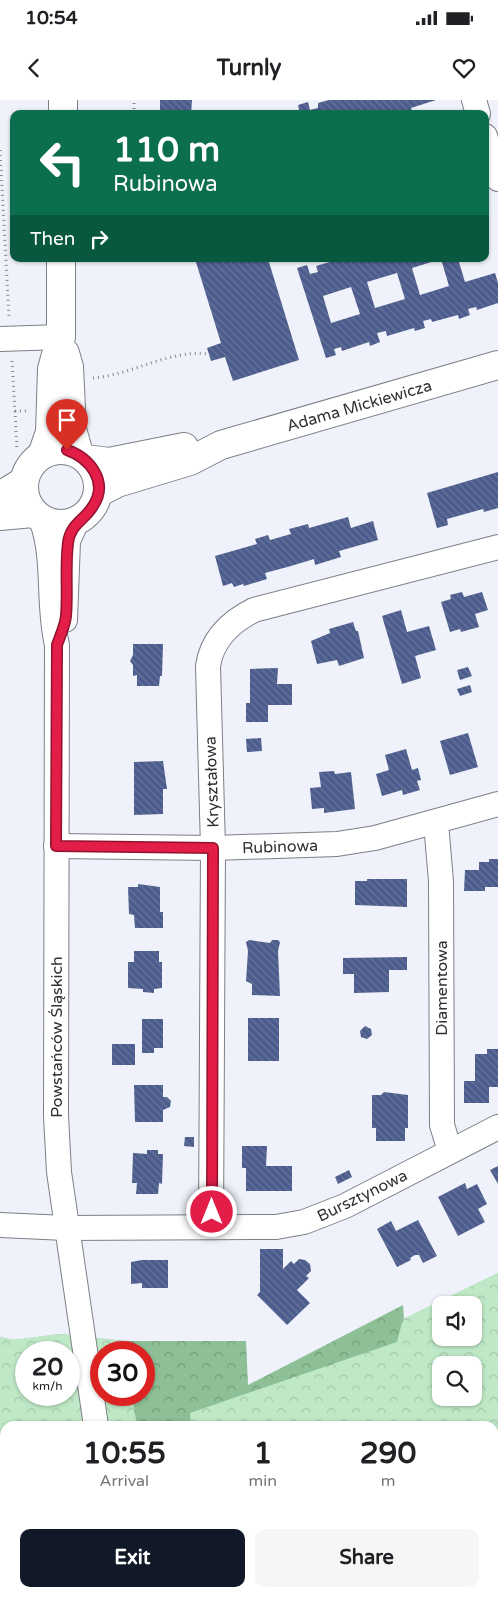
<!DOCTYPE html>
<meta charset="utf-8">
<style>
:root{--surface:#fff;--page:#f6f6f6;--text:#202124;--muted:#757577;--accent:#111827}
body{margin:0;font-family:"Varela Round",sans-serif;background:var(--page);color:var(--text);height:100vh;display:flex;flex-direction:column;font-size:19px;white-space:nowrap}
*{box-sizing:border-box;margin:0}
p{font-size:16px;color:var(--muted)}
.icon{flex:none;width:28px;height:28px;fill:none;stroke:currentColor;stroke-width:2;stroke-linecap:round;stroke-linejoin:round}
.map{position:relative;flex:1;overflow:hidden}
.panel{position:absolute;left:0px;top:1321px;width:499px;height:176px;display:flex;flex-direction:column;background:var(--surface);border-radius:15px 15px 0 0;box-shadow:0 1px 4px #0004}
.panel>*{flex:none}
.top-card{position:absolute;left:10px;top:10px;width:479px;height:152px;border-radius:10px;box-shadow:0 1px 4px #0004;background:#0b6e4f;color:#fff;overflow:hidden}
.tools{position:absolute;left:432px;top:1196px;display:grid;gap:10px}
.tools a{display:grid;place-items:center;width:50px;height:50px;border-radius:10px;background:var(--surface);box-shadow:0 1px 4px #0004;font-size:25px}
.speed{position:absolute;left:15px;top:1241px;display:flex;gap:10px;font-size:25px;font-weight:700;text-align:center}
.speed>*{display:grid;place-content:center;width:65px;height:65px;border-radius:50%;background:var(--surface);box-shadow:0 1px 4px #0004;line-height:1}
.speed small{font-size:12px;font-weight:400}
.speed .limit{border:8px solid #d22;background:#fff;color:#111}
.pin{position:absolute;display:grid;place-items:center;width:42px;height:42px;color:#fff;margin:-51px -21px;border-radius:50% 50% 50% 0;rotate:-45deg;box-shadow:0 0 5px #0007}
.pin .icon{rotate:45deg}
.me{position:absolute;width:55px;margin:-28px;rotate:0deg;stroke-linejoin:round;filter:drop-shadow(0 0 4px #0008)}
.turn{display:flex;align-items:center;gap:18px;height:105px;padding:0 20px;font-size:22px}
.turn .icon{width:65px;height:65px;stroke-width:2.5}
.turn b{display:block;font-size:35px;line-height:42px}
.then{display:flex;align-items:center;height:48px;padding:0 20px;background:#0003;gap:10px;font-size:19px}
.eta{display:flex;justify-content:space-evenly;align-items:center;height:85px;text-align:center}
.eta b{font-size:30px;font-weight:700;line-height:35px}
.action{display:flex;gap:10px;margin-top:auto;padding:10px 20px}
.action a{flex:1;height:58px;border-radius:10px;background:var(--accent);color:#fff;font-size:20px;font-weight:700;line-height:58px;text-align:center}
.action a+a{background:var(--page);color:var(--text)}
.status{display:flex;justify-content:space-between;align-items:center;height:35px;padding:0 25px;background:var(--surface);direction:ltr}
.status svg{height:14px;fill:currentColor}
header{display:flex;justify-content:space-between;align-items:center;height:65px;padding:0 20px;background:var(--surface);font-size:22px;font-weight:700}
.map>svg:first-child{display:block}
.forest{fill:url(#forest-crowns);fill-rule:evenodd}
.park{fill:url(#park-crowns);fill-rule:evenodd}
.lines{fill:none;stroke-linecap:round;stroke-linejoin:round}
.stream{stroke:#61a2c1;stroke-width:6}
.building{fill:url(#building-back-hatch);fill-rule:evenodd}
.minor-casing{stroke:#7c7f86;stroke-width:26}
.tertiary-casing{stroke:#7c7f86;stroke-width:30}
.path{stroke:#86888d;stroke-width:3;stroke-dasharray:1 4;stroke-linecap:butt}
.minor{stroke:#fff;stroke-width:24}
.tertiary{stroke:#fff;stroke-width:28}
.route-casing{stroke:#92132f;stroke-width:12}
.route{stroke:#e11d48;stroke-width:9}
.labels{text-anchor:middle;stroke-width:5;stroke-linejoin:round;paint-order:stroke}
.street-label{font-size:16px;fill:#303134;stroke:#fff}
</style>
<div class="status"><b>10:54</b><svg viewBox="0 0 49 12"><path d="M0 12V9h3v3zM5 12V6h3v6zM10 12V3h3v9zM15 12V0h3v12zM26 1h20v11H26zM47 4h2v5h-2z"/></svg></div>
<header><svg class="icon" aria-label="back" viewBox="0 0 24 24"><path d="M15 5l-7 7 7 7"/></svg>Turnly<svg class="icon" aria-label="heart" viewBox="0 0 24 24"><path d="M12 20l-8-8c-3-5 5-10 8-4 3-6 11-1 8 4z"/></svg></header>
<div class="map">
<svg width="498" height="1497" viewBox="0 0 498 1497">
<defs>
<pattern id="forest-crowns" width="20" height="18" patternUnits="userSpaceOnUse" patternTransform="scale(1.25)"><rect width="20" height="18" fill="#8dc096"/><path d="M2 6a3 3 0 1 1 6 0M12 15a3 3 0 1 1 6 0" fill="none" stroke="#749d7b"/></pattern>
<pattern id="park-crowns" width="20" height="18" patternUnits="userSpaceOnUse" patternTransform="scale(1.25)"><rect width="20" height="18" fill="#bfe9c6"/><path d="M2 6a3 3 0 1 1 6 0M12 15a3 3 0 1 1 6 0" fill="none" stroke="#a4c8ab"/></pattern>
<pattern id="building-back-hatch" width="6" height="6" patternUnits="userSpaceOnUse" patternTransform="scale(1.25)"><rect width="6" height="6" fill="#4c5c8d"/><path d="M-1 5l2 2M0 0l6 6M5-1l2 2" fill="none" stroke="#69759a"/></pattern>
</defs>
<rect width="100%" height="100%" fill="#eff2fa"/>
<path class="forest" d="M498,1173V1497H105L494,1492V1326H5L0,1237L14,1240L60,1234L124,1241H246L248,1285L403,1205L404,1219ZM441,1205H474V1238H441ZM26,1252H69V1295H26ZM101,1252H144V1295H101ZM441,1265H474V1298H441Z"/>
<path class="park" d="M498,1173V1497H0V1237L14,1240L60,1234L124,1241L126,1252H101V1295H132L137,1326H5V1492H494V1326H187L191,1325L190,1313L397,1242L403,1219ZM441,1205H474V1238H441ZM26,1252H69V1295H26ZM441,1265H474V1298H441Z"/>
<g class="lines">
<g class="stream">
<path d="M494,1414L498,1411"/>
<path d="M366,1497L373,1492"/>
</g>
</g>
<g class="building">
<path d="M160,0H192L191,14H160Z"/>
<path d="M329,0H436L411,8L413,14H396L395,11L386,14H300L298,5L308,2L310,10L318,8V3Z"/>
<path d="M195,159H268L299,260L233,281L225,257L211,261L207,248L221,243Z"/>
<path d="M340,159H458L465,182L495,173L498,183V203L477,210L476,207L468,209L470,215L459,219L458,215L432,222L431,219L423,221L425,228L415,231L414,228L387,236L386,231L377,233L380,242L370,246L369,242L342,251L341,247L334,249L336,255L326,258L297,168L307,165L310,174L318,172L316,166ZM441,159L449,186L420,195L412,168ZM397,173L405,199L375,208L367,182ZM351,187L360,214L331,223L323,196Z"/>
<path d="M498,372V408L484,412L483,409L447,419L448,425L437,428L427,393Z"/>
<path d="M348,417L351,428L373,421L378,440L339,451L341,457L315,465L314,459L291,466L265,473L267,479L244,486L243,484L234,487L232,483L223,486L215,456L257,444L255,439L268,435L270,440L291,434L289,429L308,424L309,428Z"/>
<path d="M462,492L464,497L482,492L488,510L475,514L479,527L461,532L460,529L450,532L441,502L451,499L450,495Z"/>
<path d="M401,510L407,532L429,526L436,550L415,556L421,578L402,584L382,516Z"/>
<path d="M353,522L356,531H358L364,558L339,566L337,560L317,564L311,541L330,533L329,529Z"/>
<path d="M133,544H163L162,576H160L159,586H137V575L133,576V565L130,561L133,555Z"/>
<path d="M468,567L472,576L460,580L457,570Z"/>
<path d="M278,568L277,584H292V605H268V622H246V603H250V569Z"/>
<path d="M470,585L472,592L460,596L457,589Z"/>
<path d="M468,633L478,667L450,675L440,641Z"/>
<path d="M261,638L262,651L247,652L246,639Z"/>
<path d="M406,649L412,670L418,668L421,680L417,681L420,690L403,695L402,690L382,696L376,674L389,670L385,655Z"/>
<path d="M163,661L167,689H163V714L134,715V662Z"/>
<path d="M334,671L335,674L351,672L355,709L324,713V708L312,709L310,688L321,687L319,672Z"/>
<path d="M489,759H498V787H485V791H464L465,770H479V762H489Z"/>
<path d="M367,779H407V807L355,805V781H367Z"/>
<path d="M138,784L160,787V812H163V828H135L134,815L129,814L128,787H138Z"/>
<path d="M249,840L270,843L272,840H278L280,842L278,851L280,896L252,895V884L246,881L248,851L246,842Z"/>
<path d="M134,851H159V862H162V888L154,889V893L143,892V889L128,888V862H134Z"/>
<path d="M407,857V870H389V892L354,893V874H343V858Z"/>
<rect x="248" y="918" width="31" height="43"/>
<path d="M142,919H163V948H154V953H142Z"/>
<path d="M365,926L371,929L372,935L367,939L361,937L360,931Z"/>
<rect x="112" y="944" width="23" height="21"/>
<path d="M487,949H498V987H489V1003H464V981H475V954H487Z"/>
<path d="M134,985H163V997H167L171,1001L170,1007L163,1010V1022H135Z"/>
<path d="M384,992L408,995V1028H405V1041H376V1028H372V995H381Z"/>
<path d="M185,1037H194V1047L184,1046Z"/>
<path d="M242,1046H267L266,1066H292V1091H246V1068H242Z"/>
<path d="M147,1050H158V1054H163L162,1084L159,1083L158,1094H136L137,1083H132L133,1053L147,1054Z"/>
<path d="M498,1066V1084L490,1070Z"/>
<path d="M349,1070L352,1077L338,1084L335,1077Z"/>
<path d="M465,1083L467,1089L477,1084L487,1104L478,1109L485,1122L458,1136L438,1097Z"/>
<path d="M418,1120L437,1156L423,1163L419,1155H415L410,1158L411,1160L397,1167L377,1129L391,1121L396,1131Z"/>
<path d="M260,1149H283V1169L291,1161L294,1164L299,1159L305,1160L310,1164L311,1171L306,1176L309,1178L297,1190L310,1203L287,1225L257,1195L260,1192Z"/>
<path d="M142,1160H168V1188H142V1183L131,1184V1162Z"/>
</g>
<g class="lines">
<defs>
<g id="minor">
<path d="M474,0L478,14"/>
<path d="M485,36L498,79"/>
<path d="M0,239L61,237"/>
<path d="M41,419C56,458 47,504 57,545L56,1016L59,1072L96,1326"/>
<path d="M65,520L68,441L77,421"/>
<path d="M436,723L441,781L442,1025L450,1051"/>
<path d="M56,746L213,748L337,744L375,738L498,704"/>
<path d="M0,1125L66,1128L276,1127L304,1122L345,1106L498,1027"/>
<path d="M211,1125L213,748L208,566C212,539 230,522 254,510L498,447"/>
<path d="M120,1492V1497"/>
</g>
<g id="tertiary">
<path d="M63,14V0"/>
<path d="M65,253L69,267L72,329L79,354"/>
<circle cx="61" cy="387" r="37"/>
<path d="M42,355L50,332L52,269L61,237V159"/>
<path d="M86,359L109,362L184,347"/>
<path d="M98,393L117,383L190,361L221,345L498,265"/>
<path d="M0,396L24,381"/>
<path d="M0,416L33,413"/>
</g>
</defs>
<use href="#minor" class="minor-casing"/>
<use href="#tertiary" class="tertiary-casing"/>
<g class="path">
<path d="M134,14V0"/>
<path d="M0,50L9,217"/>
<path d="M12,261L15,311H28"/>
<path d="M93,278C132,275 170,249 209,254"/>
<path d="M15,311L17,350"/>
<path d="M0,1415L5,1414"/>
<path d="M41,1497V1492"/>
</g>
<use href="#minor" class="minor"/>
<use href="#tertiary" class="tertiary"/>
</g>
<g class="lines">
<defs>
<path id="route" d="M67,350C90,358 109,382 93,406C85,420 70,424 68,443C65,467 68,492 66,516C65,526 60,536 57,545L56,746L213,748L212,1112"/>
</defs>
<use href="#route" class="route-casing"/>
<use href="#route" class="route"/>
</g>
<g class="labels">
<g class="street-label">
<text transform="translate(359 305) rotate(-16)" y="6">Adama Mickiewicza</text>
<text transform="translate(211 682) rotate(-92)" y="6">Kryształowa</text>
<text transform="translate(280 746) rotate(-2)" y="6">Rubinowa</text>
<text transform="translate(441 888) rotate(-90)" y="6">Diamentowa</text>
<text transform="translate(56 937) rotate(-90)" y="6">Powstańców Śląskich</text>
<text transform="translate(362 1095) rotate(-26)" y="6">Bursztynowa</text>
</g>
</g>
</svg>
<div class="tools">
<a><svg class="icon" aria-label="sound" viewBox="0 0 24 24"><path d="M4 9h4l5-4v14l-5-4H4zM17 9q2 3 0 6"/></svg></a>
<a><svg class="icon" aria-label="search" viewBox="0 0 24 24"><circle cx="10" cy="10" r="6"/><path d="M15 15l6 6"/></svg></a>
</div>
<div class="speed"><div>20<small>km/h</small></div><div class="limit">30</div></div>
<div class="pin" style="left:67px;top:350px;background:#d93025"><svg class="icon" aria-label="arrive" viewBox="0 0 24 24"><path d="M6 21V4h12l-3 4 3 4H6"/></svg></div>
<svg class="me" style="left:212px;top:1112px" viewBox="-20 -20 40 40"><circle r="17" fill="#e11d48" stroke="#fff" stroke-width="3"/><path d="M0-11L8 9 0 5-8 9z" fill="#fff"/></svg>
<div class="top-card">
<div class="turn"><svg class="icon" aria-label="left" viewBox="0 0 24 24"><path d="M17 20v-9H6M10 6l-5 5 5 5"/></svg><div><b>110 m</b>Rubinowa</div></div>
<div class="then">Then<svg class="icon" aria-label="right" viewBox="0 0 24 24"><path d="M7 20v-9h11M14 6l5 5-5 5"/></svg></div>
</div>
<section class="panel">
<div class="eta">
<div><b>10:55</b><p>Arrival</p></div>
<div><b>1</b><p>min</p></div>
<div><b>290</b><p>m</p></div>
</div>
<div class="action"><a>Exit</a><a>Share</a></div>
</section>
</div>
